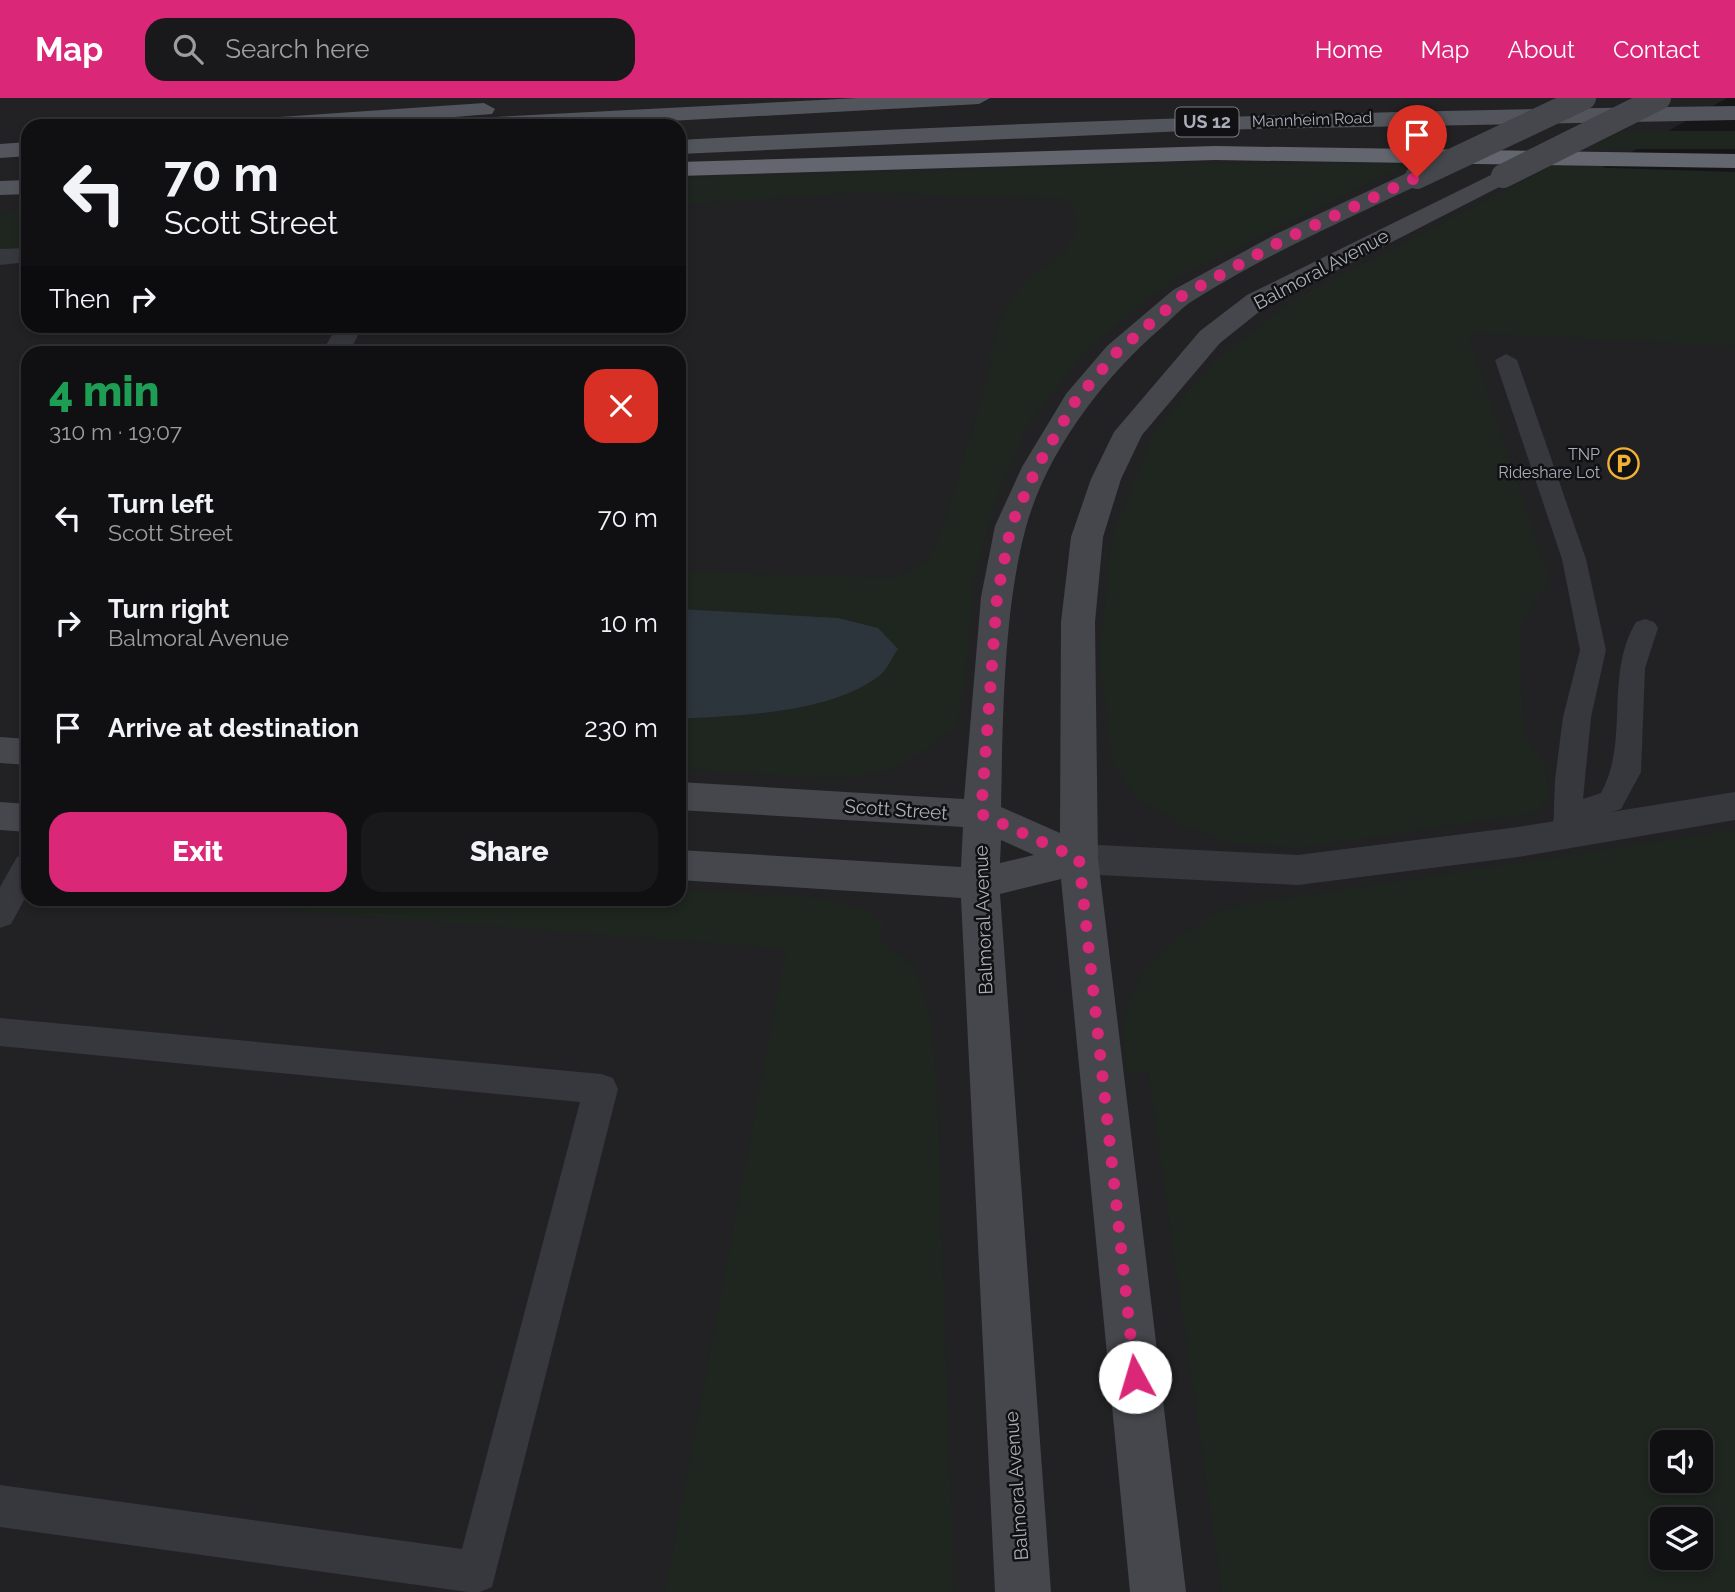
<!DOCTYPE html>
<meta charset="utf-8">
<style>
:root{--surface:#101012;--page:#19191b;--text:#f1f3f6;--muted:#9c9d9f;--line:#303032;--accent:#db2777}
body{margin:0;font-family:Raleway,sans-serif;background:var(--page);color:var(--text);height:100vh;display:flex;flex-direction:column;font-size:26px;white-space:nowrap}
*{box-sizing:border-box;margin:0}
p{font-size:23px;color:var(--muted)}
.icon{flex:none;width:38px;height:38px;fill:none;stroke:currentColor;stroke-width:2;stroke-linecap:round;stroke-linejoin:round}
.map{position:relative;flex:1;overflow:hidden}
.details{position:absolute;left:21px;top:248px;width:665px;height:560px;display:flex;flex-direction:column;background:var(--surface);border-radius:21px;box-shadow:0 4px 10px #0003,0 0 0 2px var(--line)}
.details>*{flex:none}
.guide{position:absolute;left:21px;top:21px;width:665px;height:214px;border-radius:21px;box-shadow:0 4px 10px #0003,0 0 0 2px var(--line);background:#101012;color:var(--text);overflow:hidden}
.controls{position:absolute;left:1650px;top:1332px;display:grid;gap:14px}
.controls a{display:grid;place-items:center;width:63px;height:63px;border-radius:14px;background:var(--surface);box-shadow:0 4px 10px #0003,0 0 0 2px var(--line);font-size:35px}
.pin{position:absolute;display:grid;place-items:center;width:60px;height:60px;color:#fff;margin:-72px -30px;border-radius:50% 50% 50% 0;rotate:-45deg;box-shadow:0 0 7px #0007}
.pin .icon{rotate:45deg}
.me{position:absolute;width:77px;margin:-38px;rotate:354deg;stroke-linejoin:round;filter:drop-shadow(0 0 5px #0008)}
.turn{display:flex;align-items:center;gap:24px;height:147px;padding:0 28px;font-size:32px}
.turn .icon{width:91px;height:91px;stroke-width:2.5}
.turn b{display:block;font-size:49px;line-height:60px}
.then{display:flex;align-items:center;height:66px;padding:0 28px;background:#0003;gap:14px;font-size:26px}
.round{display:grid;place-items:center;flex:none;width:74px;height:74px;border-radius:21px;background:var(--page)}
.overview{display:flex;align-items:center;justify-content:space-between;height:119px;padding:0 28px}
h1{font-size:42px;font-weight:800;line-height:52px;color:#1e9e55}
.primary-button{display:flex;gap:14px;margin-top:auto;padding:14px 28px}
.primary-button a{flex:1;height:80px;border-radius:21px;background:var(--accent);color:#fff;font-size:28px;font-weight:800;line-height:80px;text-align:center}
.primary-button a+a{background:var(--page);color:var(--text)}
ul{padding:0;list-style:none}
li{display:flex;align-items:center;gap:21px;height:105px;padding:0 28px}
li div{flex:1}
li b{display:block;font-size:26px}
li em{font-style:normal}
header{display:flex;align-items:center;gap:42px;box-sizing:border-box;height:98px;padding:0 35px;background:var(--accent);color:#fff}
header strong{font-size:33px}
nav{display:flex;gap:38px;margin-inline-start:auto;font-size:24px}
.search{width:490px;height:63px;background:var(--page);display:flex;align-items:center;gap:18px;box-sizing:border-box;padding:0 24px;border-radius:21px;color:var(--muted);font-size:26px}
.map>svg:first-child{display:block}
.built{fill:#222225;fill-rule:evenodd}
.green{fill:#1e261f;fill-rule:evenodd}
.water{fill:#2c353c}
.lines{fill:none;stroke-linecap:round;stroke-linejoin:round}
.lane{fill:#37383d;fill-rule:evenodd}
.street{fill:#37383d;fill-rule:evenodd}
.secondary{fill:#45474d;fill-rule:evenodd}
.primary{fill:#53555c;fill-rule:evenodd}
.highway{fill:#63666e;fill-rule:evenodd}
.secondary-bridge{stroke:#45474d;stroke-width:24}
.route{stroke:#db2777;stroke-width:12;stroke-dasharray:0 21.6}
.labels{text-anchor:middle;stroke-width:5;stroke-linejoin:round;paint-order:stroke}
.far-street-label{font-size:16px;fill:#a8adb8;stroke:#111113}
.far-poi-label{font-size:16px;fill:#a8adb8;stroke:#111113;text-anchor:end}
.shield{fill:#111113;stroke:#7b7e86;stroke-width:2}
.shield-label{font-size:18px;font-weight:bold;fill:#a8adb8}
.street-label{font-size:19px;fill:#a8adb8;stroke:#111113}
</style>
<header>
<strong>Map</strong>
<div class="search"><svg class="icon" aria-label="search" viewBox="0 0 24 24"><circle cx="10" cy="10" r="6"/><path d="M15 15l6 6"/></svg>Search here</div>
<nav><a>Home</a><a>Map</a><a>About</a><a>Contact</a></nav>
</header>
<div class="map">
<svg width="1735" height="1494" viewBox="0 0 1735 1494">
<rect width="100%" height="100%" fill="#161618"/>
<path class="built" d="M0,0H1727L1592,76L1735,82V1494H0ZM28,28H679V228H28ZM28,256H679V802H28ZM1662,1344H1701V1382H1662ZM1662,1421H1701V1460H1662Z"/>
<g class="green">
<path d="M1623,33H1735V51H1585Z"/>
<path d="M1411,65L1190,172L1145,203L1084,255L1028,326L997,399L974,479L964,593L956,627L928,651L886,673L838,681L679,671V473L893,480L927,463L941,434L991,269L988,259L1004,212L1029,179L1064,156L1078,128L1070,101L865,95L679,106V80L1145,66Z"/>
<path d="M1551,68L1735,74V248L1468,235L1549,482L1520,527L1523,633L1544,666L1549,696L1537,715L1298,750L1225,744L1183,727L1139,702L1113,667L1099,558L1112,437L1155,332L1217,261L1292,203Z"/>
<path d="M28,114V151L0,152V116Z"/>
<path d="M1735,732V1494H1222L1148,974L1127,975C1126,960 1123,942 1124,926C1131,864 1179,838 1228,809ZM1701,1344V1382H1662V1344ZM1701,1421V1460H1662V1421Z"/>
<path d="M679,791L820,800L868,813L886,828L877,839L914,869L931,917L937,993L954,1494H665L786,851L154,802H679Z"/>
</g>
<path class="water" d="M679,511L838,520L878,530L898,551C892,559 887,572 879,578C828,616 741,617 679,621Z"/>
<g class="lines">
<g class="lane">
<path d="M1506,256L1517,262L1586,461L1606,552L1591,619L1583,701L1601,695C1630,643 1604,577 1636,524L1645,521L1654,524L1658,530L1645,570L1641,674L1621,711L1583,723V736L1578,744L1568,747L1558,744L1553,736L1555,682L1563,619L1580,552L1562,461L1495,262Z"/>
<path d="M28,755V795L11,826L0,830V789L17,759Z"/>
<path d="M0,920L601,976L613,980L618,991L492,1489L480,1494H468L0,1429V1387L462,1451L580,1004L0,948Z"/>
</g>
<g class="street">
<path d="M28,150V164L0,167V151Z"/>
<path d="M337,228H363L348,256H321Z"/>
<path d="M1735,694V722L1518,759L1298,787L1079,776L1065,772L1060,761L1065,750L1079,746L1298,757L1518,729Z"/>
</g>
<g class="secondary">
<path d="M1503,71L1511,73L1515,78L1511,83L1265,209L1220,245L1142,337L1121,381L1103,439L1095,524L1098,761L1186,1494H1130L1061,781L1000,796L1051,1494H995L961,800L679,782V752L961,769L963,729L679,712V684L964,701L981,499L995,428L1022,369L1066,296L1107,248L1173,192L1278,135L1409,74H1425L1429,79L1425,84C1347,121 1267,156 1194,202C1182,209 1172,221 1161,230C1103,280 1047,353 1026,429C1003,514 1003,621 1001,709L1060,735L1061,524L1071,439L1091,381L1114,334L1200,233L1247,197ZM1001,742L1034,757L1000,765Z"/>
<path d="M0,639L28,641V667L0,665Z"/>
<path d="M0,704L28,706V734L0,732Z"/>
</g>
<g class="primary">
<path d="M858,0H990L979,6L579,28H445L456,21Z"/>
<path d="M484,5L495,11L492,16L341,28H240L251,21Z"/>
<path d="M1735,8V22L1207,32L679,56V42C1031,23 1383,12 1735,8Z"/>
<path d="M28,44V58L0,60V46Z"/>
<path d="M28,82V96L0,97V83Z"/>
</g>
<path class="highway" d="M1215,48L1735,56V70L1215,62L679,78V64Z"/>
<g class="secondary-bridge">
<path d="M1503,78L1659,0"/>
<path d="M1417,79L1584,0"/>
</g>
</g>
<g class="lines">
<path class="route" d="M1135,1279L1079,761L981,716L997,499L1011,428L1037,369L1076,302L1117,254L1182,198L1287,140L1417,79"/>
</g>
<defs>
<symbol id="parking-ring" viewBox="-11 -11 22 22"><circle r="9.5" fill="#111113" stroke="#f2b134" stroke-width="1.5"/><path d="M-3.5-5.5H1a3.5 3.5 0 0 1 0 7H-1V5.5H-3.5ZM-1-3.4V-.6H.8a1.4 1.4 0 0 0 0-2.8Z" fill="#f2b134"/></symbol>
</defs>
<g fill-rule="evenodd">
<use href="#parking-ring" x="1606" y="348" width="35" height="35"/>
</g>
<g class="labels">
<g class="far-street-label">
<text transform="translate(1312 21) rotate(-2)" y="6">Mannheim Road</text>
</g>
<g class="far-poi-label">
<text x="1600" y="362">TNP<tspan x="1600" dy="18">Rideshare Lot</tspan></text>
</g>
<rect class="shield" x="1175.5" y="9.5" width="63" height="29" rx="5"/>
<g class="shield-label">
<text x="1207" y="30">US 12</text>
</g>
<g class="street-label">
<text transform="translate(1321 171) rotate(-28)" y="7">Balmoral Avenue</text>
<text transform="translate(896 711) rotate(4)" y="7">Scott Street</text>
<text transform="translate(983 822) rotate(-92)" y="7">Balmoral Avenue</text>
<text transform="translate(1016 1388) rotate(-94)" y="7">Balmoral Avenue</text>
</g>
</g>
</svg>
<div class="controls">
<a><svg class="icon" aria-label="sound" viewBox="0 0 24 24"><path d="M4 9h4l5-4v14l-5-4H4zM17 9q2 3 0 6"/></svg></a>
<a><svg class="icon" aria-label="layers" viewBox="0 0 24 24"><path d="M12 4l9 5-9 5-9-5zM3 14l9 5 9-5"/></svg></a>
</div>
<div class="pin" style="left:1417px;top:79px;background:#d93025"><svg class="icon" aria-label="arrive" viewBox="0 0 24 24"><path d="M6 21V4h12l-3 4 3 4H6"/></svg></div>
<svg class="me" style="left:1135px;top:1279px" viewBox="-20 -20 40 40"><circle r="19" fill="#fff"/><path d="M0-13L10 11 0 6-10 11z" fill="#db2777"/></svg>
<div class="guide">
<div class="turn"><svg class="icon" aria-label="left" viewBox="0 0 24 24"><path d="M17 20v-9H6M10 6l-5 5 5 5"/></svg><div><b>70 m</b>Scott Street</div></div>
<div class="then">Then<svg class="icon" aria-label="right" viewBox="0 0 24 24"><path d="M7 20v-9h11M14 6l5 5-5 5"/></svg></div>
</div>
<section class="details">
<div class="overview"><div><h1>4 min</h1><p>310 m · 19:07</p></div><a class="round" style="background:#d93025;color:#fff"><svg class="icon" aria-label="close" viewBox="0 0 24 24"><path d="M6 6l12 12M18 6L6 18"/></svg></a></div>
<ul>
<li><svg class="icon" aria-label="left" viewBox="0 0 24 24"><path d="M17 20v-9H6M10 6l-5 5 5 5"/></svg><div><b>Turn left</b><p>Scott Street</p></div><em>70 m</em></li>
<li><svg class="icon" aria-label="right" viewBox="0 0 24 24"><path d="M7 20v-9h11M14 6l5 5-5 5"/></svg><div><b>Turn right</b><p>Balmoral Avenue</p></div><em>10 m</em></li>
<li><svg class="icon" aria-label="arrive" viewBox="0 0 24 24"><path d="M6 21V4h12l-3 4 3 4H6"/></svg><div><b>Arrive at destination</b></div><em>230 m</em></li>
</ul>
<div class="primary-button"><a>Exit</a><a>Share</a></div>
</section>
</div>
